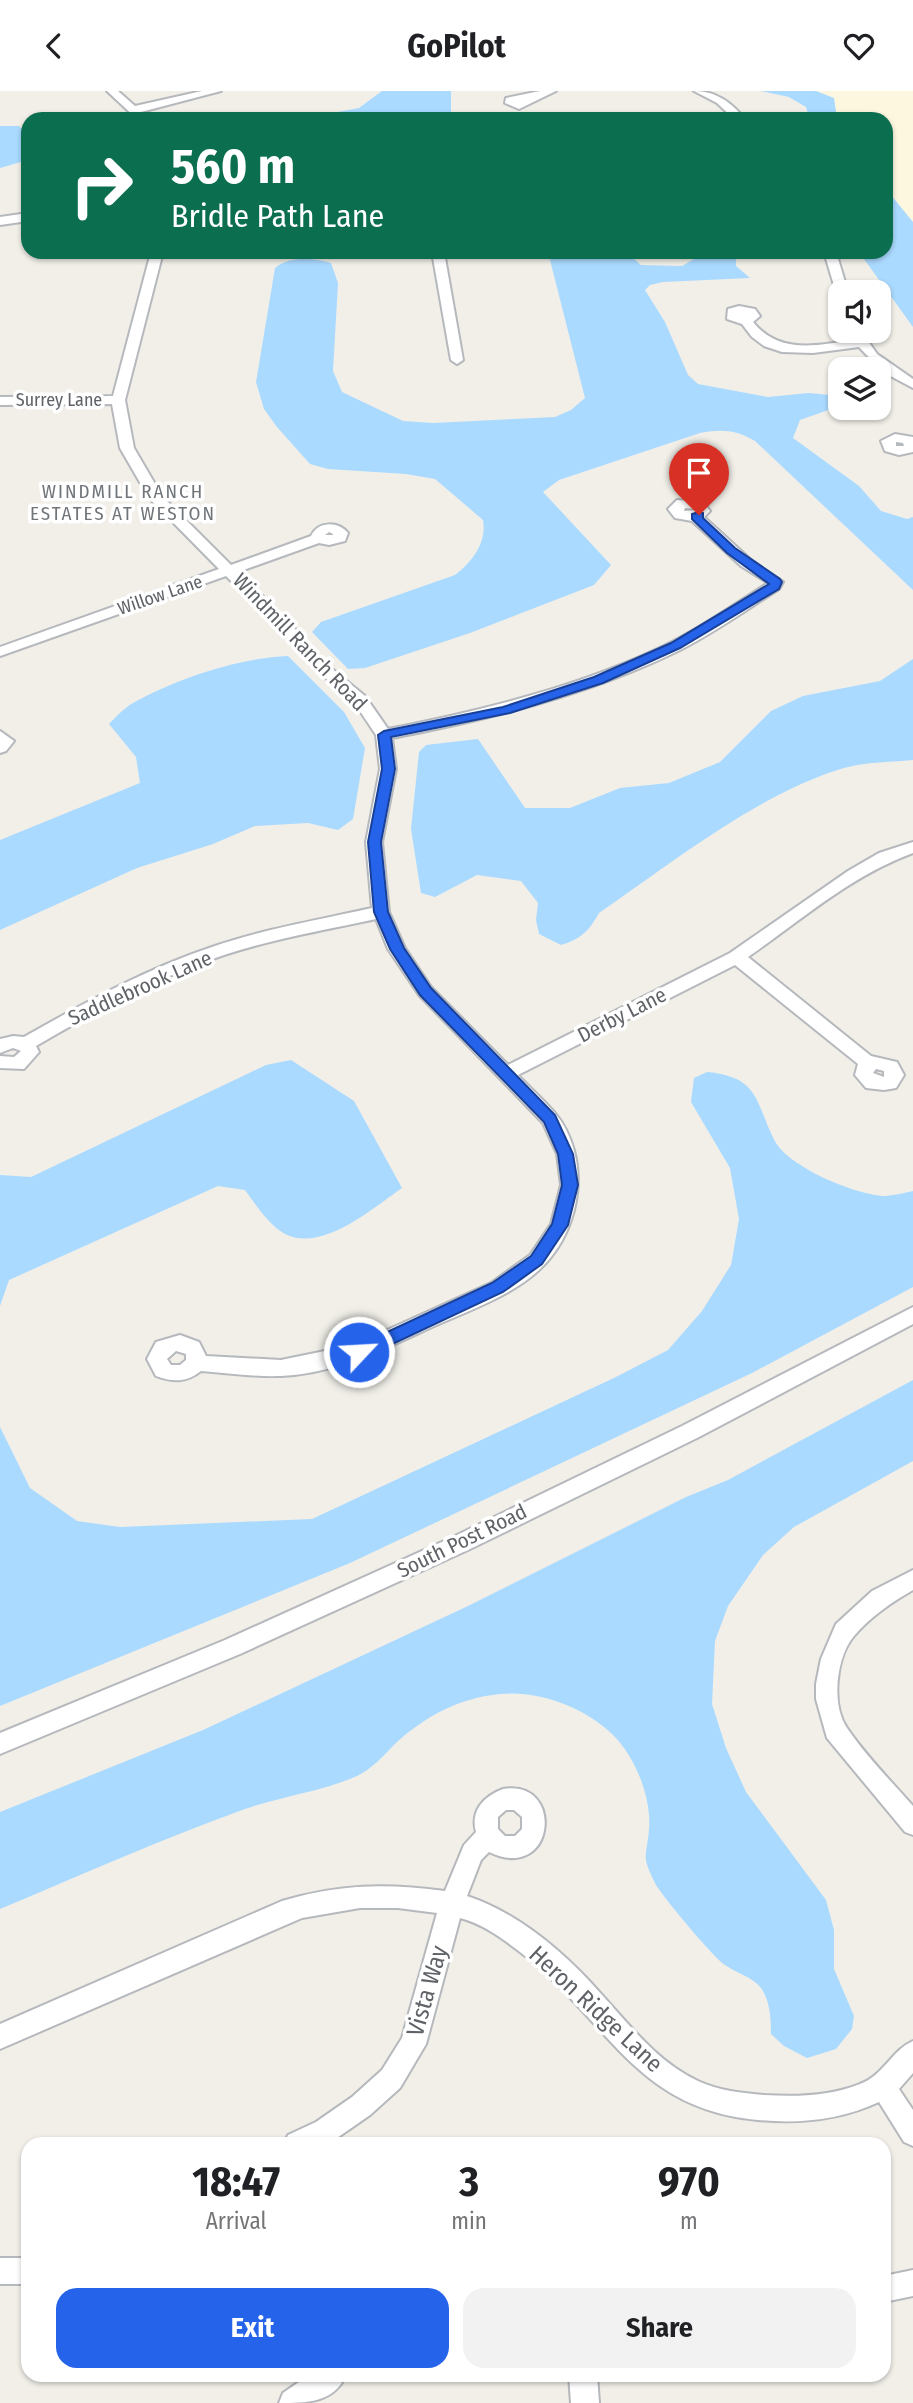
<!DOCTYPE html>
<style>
:root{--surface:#fff;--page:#f2f2f2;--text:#202124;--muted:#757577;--accent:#2563eb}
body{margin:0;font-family:"Fira Sans Condensed",sans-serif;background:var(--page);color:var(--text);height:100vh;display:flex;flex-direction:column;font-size:26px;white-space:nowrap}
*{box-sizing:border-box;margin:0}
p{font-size:23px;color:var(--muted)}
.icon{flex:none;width:38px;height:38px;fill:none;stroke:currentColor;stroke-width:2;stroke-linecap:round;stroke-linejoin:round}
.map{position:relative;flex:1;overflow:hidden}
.side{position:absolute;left:21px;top:2046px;width:870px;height:245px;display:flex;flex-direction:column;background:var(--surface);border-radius:21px;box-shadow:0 2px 5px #0004}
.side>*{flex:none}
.hud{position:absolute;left:21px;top:21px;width:872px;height:147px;border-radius:21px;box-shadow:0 2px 5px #0004;background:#0b6e4f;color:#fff;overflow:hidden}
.tools{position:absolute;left:828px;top:189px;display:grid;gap:14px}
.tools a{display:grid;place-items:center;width:63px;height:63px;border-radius:14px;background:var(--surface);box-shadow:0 2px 5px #0004;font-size:35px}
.pin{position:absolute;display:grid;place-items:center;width:60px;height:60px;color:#fff;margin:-72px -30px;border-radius:50% 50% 50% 0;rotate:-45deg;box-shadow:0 0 7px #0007}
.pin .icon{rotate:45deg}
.me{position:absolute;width:77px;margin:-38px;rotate:65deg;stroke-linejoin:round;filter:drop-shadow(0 0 5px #0008)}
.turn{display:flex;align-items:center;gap:24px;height:147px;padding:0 35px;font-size:32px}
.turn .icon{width:91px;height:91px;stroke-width:2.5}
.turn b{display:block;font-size:49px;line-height:60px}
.eta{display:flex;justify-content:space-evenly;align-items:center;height:119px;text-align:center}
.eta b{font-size:42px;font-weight:700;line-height:49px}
.primary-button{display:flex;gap:14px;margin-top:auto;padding:14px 35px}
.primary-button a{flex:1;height:80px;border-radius:21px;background:var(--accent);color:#fff;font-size:28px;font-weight:700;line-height:80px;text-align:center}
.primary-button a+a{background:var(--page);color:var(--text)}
header{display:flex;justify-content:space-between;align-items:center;height:91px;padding:0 35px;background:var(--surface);font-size:32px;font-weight:700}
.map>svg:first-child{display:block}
.commercial{fill:#fef7e0}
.water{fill:#aadaff}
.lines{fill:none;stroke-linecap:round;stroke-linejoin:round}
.minor-casing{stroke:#b5b8bc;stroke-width:4}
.minor{fill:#fff;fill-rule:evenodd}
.route{fill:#2563eb;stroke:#184099;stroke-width:2}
.labels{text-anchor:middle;stroke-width:7;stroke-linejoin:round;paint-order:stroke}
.far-street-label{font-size:18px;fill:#5f6368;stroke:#fff}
.far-neighbourhood-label{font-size:19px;letter-spacing:2px;fill:#70757a;stroke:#fff}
.street-label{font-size:21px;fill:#5f6368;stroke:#fff}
.near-street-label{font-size:24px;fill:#5f6368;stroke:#fff}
</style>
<header><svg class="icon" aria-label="back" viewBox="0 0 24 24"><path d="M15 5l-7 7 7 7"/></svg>GoPilot<svg class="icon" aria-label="heart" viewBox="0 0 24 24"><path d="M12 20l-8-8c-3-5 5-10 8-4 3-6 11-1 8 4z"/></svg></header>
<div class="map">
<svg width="913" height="2312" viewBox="0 0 913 2312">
<rect width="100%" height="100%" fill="#f1efe8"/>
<path class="commercial" d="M816,0H913V131L886,98V28H837L834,7Z"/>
<g class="water">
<path d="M382,0H451V28H285L292,22L327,23L359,17Z"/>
<path d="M761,0H816L834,7L837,28H804L808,23L806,16L789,6Z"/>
<path d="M0,35H19L28,45V69L0,77Z"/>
<path d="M886,98L913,131V236L859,161H886Z"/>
<path d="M548,161H626L641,174L682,175L706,161L736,162V175L750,187L663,191L650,194L645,199L665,231L688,284L698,293L768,306L808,302L830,304L835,310L834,317L800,329L793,347L859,395L881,420L907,428L913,426V499L755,350C736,339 722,338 700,342L559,389L543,401L611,474L594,494L470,542L365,577L348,578L312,541L321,531L455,484C472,471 487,452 483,429L435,388L406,383L328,378L310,373L277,336L264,318L256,291L275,177C289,165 313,167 331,172L338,192L333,280L342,301L403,330L433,332L555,326L571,319L585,307Z"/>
<path d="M288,565L344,621L365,657L353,728L338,739L308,732L255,735L213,753L137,777L0,839V749L140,692L136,666L109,633C116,626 124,617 133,612C176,588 238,567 288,565Z"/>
<path d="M913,568V669C891,671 865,671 844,677C759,702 672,772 599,822C589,840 581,848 561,854L539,843L536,829L538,812L521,790L477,784L435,806L421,802L411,738L419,661L426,654L478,648L525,717H570L620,697L669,692L720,671L771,620L803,605L880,590Z"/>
<path d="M291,969L354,1010L402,1097C373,1117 322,1162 285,1143C268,1133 256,1114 245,1099L218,1095L9,1189L0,1215V1084L31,1086L266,974Z"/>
<path d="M707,981C762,986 755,1014 776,1052C791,1077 858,1105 886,1105C895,1104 904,1102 913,1100V1196L752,1282L350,1472L0,1615V1336L30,1397L77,1430L120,1436L312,1428L616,1286L668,1259L702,1220L731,1174L739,1128L730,1077L691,1011L694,987Z"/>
<path d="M913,1289V1370L794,1436L763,1464L728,1515L715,1550L712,1613L726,1657L746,1701L826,1809L834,1839V1878L854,1925L852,1938L836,1958L807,1967L784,1955L771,1943C771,1927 770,1910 761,1897C753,1886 736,1882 725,1874C714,1867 663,1806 656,1794C641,1764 646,1769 649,1739C652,1707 635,1665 612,1643C584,1616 539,1599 500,1603C460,1607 427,1624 397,1651C385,1663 372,1678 357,1685C321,1701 282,1705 245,1718C162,1748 81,1784 0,1818V1721L203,1639L468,1515L686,1406L728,1389Z"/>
</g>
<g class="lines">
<defs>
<g id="minor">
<path d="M107,0H118L135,15L202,0H221L141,21L148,28H137Z"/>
<path d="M540,0H556L519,18L505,12L506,7Z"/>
<path d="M694,0C716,0 731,11 745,28H734L717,12Z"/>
<path d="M28,122V130L0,134V126Z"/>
<path d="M151,161H163L125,309L134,357L162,405L231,474L311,445C318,430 338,430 348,442L345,450L329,454L319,452L238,481L289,531L325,572L365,605L388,638C484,619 579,596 668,553C703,536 735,513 768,492L741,475L692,430L675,427L668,418L677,409L703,411L710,420L704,426L751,469L783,491L779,498C746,519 714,542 678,560C588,604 490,628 392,647L396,678L382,751L389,821L405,857L431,896L508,974L730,862L848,780L879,762L913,751V762C852,784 800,830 748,866L871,965L897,971L904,984L896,997L884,999L866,997L855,984L858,973L735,874L518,984C530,997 544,1009 555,1022C591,1066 582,1135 544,1174C517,1203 468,1220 432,1236C384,1258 335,1283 281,1285C254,1286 227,1282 201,1280C186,1292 172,1291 156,1285L147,1268L156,1251L180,1244L199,1251L206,1265L281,1269L354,1254L491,1192L530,1164L551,1133L561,1094L557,1063L543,1032L419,904L388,858L376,828C325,839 273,848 224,864C158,886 96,920 36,955L39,961L24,978L0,977V965L14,966L21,960L13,957L0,962V948L13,945L24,946C84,912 146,878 212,856C264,838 318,829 372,817L366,751L380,678L376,644L354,611L315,578L279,537L226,485L0,565V556L219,478L149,407L120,357L112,313L0,314V306L113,305ZM685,417L694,418L695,419L684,420ZM329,441L333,443V444H325ZM876,978L884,980V986L873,982ZM176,1260L186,1263V1269L180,1274H171L167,1268Z"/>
<path d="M432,161H444L463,269L457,273L451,269Z"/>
<path d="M824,161H836L848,201H840V204L836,201Z"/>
<path d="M739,215L755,218L760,225L753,231C780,264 817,254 854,249L851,240H861L877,263L913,288V297L883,281L859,256L813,262L782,261L764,255L752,246L742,233L727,228L728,218Z"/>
<path d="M895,343L913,346V361L899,364L885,360L881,350ZM896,351L903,352L904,355H896Z"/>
<path d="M0,640L14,650L6,660L0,662Z"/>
<path d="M913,1216V1233L697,1347L470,1458L240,1563L0,1663V1642L225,1549L455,1445L682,1335Z"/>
<path d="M913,1479V1499C892,1511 870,1526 854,1545C836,1566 831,1614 847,1637C866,1665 891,1690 913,1715V1744L905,1741L827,1647L816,1608V1593L821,1568L836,1533L872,1500Z"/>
<path d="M503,1698C565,1687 556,1793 489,1761L481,1769L467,1805C521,1823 566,1863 603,1905C631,1936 659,1972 698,1990C719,2000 743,2002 765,2004C797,2006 830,2005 860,1993C883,1985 892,1959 913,1950V1982L899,1998L913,2019V2055L904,2051L879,2011C840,2029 800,2033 758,2029C634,2018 608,1928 520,1861C502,1847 483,1833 460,1827L426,1953L400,1997L370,2024L334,2049L326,2053H284L288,2044L316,2031L352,2006L382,1979L402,1947L437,1822L398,1817H360L302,1827L0,1958V1933L282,1810C338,1793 387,1792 445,1800L464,1754L476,1741C470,1720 484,1705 503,1698ZM506,1719H514L522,1726V1738L515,1745H505L498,1738V1726Z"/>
<rect x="0" y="2167" width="28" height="26"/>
<path d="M913,2179V2205L884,2211V2185Z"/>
<path d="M309,2284H346C334,2312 306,2312 279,2312L283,2302Z"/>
<path d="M569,2284H597L599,2312H571Z"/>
</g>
</defs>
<use href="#minor" class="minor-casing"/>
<use href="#minor" class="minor"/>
</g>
<path class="route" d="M699,421L703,422V427L735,457L780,488L782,491L779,498L680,557L603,592L510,622L391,646L395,678L381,751L388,821L404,857L431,897L555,1024L573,1063L578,1094L568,1134L542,1173L503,1201L365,1266H353L351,1261L353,1257L492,1192L531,1165L552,1133L562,1094L558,1063L544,1031L420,904L390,858L374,821L368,751L382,678L378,644L384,640L503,616L594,586L671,552L769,493L727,462L692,428V423Z"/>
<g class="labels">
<g class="far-street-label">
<text x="59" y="315">Surrey Lane</text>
<text transform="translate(160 504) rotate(-19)" y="6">Willow Lane</text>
</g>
<g class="far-neighbourhood-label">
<text x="123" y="407">WINDMILL RANCH<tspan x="123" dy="22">ESTATES AT WESTON</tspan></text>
</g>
<g class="street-label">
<text transform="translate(300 551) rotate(46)" y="7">Windmill Ranch Road</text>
<text transform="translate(140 897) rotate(-24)" y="7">Saddlebrook Lane</text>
<text transform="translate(622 924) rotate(-27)" y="7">Derby Lane</text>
<text transform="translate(462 1450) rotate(-26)" y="7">South Post Road</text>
</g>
<g class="near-street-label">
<text transform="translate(427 1900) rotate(-74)" y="8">Vista Way</text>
<text transform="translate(596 1918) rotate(43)" y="8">Heron Ridge Lane</text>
</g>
</g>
</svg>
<div class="tools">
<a><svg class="icon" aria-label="sound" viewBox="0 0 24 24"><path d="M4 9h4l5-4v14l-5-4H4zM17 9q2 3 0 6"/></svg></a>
<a><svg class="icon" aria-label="layers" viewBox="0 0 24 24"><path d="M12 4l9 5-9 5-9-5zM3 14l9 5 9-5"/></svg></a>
</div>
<div class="pin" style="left:699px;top:424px;background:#d93025"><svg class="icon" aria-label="arrive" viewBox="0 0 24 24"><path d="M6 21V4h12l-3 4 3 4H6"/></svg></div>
<svg class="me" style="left:359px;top:1261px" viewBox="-20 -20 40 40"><circle r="17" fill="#2563eb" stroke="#fff" stroke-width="3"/><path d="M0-11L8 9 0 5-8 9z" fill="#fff"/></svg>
<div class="hud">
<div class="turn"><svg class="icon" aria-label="right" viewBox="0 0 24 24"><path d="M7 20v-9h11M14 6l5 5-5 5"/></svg><div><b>560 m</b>Bridle Path Lane</div></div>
</div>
<section class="side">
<div class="eta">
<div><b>18:47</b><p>Arrival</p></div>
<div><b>3</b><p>min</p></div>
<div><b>970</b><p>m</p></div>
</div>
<div class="primary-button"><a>Exit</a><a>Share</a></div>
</section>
</div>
